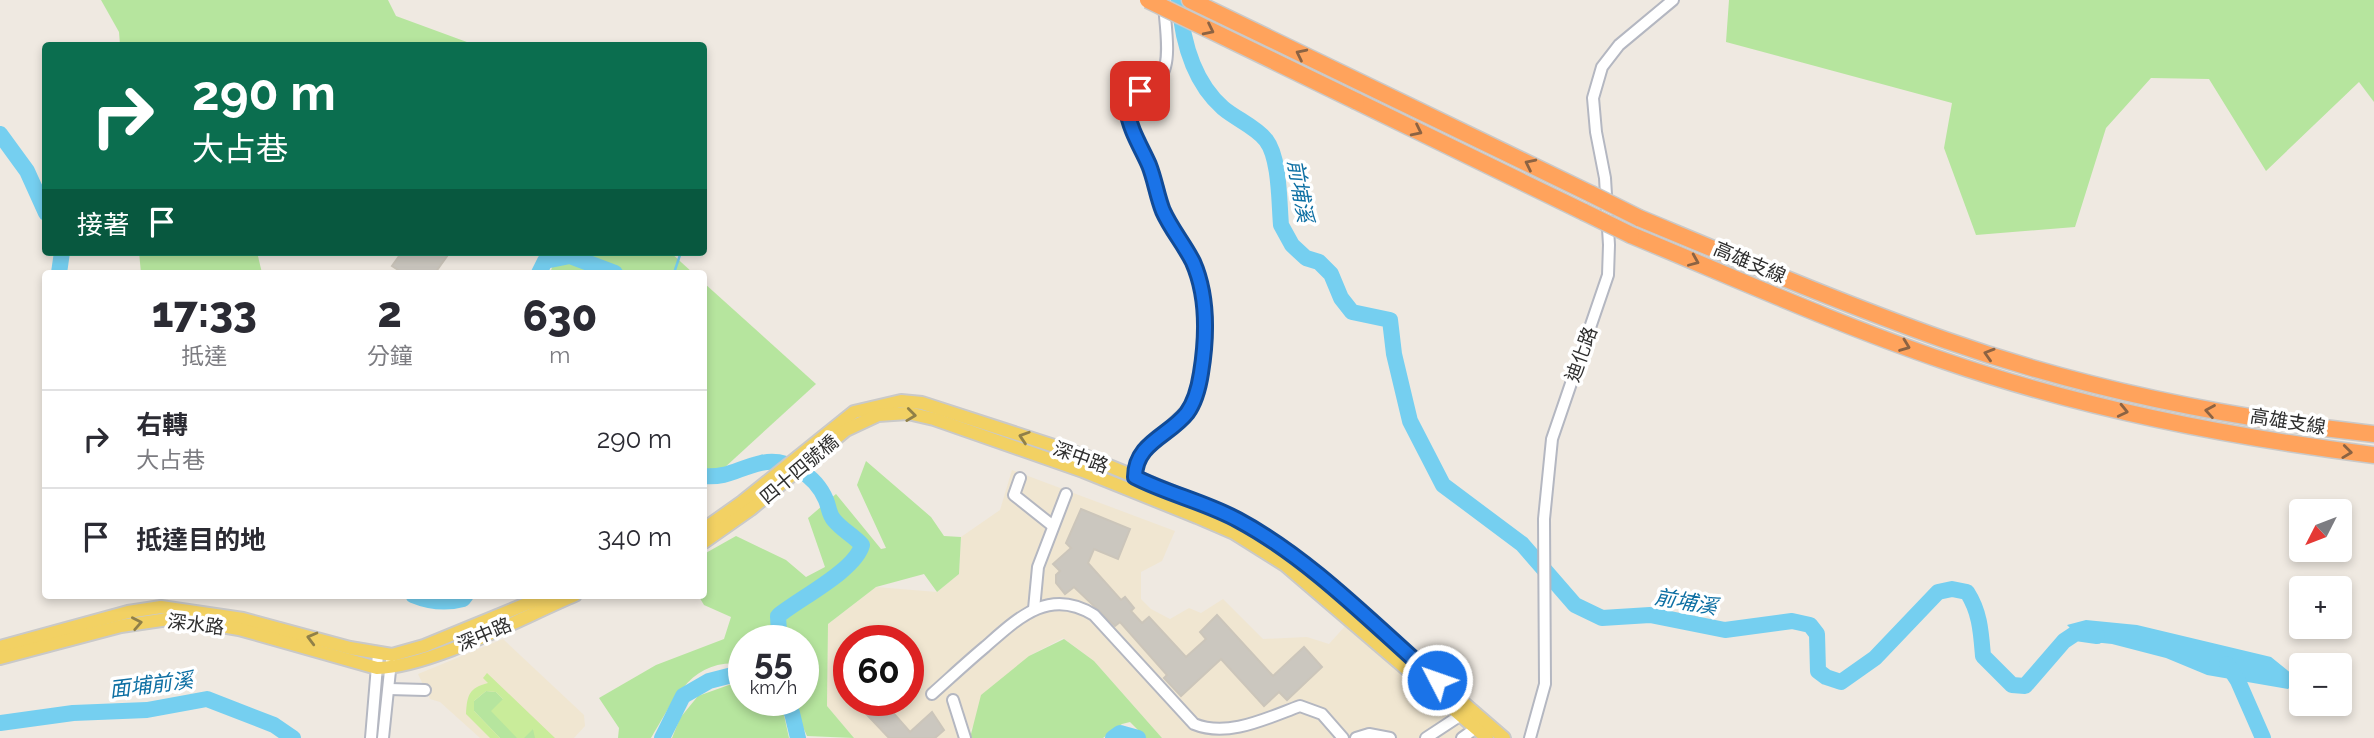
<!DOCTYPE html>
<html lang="zh-TW">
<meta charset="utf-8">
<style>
:root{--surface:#fff;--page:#f7f7f7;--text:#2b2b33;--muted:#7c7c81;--line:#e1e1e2}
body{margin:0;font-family:Raleway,"Noto Sans TC",sans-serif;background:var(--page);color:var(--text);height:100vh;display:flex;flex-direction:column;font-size:26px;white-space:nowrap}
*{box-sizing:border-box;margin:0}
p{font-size:23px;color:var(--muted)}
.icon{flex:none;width:38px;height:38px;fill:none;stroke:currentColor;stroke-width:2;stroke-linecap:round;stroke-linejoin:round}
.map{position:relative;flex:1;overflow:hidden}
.panel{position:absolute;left:42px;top:270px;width:665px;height:329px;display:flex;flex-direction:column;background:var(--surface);border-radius:7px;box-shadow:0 4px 10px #0003}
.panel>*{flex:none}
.hud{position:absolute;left:42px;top:42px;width:665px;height:214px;border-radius:7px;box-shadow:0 4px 10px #0003;background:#0b6e4f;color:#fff;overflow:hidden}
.needle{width:46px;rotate:228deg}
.tools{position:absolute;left:2289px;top:499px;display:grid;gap:14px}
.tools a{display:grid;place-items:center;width:63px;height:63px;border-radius:7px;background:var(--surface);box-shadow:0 4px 10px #0003;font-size:35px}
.speed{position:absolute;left:728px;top:625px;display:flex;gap:14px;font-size:35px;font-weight:700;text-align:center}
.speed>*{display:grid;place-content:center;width:91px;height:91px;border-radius:50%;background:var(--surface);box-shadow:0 4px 10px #0003;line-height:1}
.speed small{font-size:18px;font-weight:400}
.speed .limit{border:10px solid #d22;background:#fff;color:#111}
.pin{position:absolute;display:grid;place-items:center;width:60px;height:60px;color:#fff;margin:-30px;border-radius:14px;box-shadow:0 4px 10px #0006}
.me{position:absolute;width:77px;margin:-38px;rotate:311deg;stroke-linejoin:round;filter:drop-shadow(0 0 5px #0008)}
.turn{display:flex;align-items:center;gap:24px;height:147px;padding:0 35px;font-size:32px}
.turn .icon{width:91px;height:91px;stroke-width:2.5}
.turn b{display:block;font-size:49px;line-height:60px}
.then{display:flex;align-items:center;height:66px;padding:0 35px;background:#0003;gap:14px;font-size:26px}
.eta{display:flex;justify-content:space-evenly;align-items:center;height:119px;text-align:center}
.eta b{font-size:42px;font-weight:800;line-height:49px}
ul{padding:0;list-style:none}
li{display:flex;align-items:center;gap:21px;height:98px;padding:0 35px;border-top:2px solid var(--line)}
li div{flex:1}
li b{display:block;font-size:26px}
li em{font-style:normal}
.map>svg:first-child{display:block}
.education{fill:#f0e6d1;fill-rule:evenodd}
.green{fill:#b6e59e}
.pitch{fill:#c9ec9a}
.water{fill:#75cff0}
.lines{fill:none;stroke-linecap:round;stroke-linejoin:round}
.stream{stroke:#75cff0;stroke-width:2.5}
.river{stroke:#75cff0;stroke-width:16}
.building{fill:#cbc7bf;stroke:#cbc5ba;stroke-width:2}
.minor-casing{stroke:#b4b7c1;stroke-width:14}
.major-casing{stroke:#c9c9c9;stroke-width:16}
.highway-casing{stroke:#c9c9c9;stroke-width:19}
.minor{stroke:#fff;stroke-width:10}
.major{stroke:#f2d163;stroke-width:12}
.highway{stroke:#ffa35c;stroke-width:16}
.highway-bridge-casing{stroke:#c9c9c9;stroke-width:19;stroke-linecap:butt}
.highway-bridge{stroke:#ffa35c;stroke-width:16}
.oneway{stroke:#8c6343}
.oneway2{stroke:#908048}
.route-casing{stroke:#114b97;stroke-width:18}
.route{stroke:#1a73e8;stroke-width:12}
.labels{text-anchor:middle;stroke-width:7;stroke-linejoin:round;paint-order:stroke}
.street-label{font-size:19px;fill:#2e2e2e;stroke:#fff}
.water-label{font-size:21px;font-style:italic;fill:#0d6fa3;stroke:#fff}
</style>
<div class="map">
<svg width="2374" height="738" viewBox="0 0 2374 738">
<rect width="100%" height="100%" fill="#efe9e1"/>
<g class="education">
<path d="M1012,470L1175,531L1162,561L1141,572V599L1151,609L1170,619L1189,608L1201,613L1223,599L1263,639L1307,637L1329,644L1347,624L1479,738H1162L1094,661L1063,638L1029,656L971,729L970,738H854L827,706L828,624L876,587L937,592L959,574L961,537L1000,510ZM849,640H908V700H849Z"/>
<path d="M503,639L584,715L585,726L574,738H480L440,702L430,699L418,674Z"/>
</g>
<g class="green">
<path d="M101,0H388L396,16L475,45H120L119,32Z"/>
<path d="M1729,0H2374V102L2359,82L2266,171L2209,79L2151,78L2106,128L2075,227L1976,235L1944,148L1952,103L1726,42Z"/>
<path d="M139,252H257L262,273H141Z"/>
<path d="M558,252H670L693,273H550Z"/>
<path d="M704,283L816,384L711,480L704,471Z"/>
<path d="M866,461L931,517L944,536L961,537L959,574L937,592L924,574L876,587L828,624L827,706L854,738L807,736L791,700H803V640H744V664C691,657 674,700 651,738H618L619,728L599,698L656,665L724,639L731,617L704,605L698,595H704V554L736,536L786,560L806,577L825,567L808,518L836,494L881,549L886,548L857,485Z"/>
<path d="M1064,639L1094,661L1162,738H1146L1130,722L1122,724L1103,738H970L981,695L1029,656Z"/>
<path d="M740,681L744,682V700H776L784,715L789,738H672L680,718L698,696Z"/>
<path d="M486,691L496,692L536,732L535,738H500L474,711V701Z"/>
</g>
<path class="pitch" d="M487,673L555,738H535L533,729L524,738H517L491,711L503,699L496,692L486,691L474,701V711L500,738H490L466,714C467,695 469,688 488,683L483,678Z"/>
<path class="water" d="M2086,620L2137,625L2271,657L2292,674L2294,683L2288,689L2207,675L2166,658L2112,644L2083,641L2067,625Z"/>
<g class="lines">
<g class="stream">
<path d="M459,44L472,46"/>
<path d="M674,273L681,252"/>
</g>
<g class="river">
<path d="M1179,0C1182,39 1192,81 1223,108C1236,119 1256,127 1266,140C1280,158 1279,203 1281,225L1292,245L1306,258L1319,262L1331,274L1341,298L1352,312L1390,320L1394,354L1410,421L1443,485L1522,544L1575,605L1602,618L1650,615L1725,630L1792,621L1810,625L1817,634L1818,671L1826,677L1841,682L1875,658L1938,592L1952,589L1967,592C1980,612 1981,632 1983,656L2012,685L2025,686L2064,641L2076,633L2097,636"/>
<path d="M0,134L27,171L46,213"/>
<path d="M59,273L62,252"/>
<path d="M539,273L545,261L570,256L615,273"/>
<path d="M704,476C728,478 738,468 761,463C788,457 816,476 826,500C829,507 829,515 834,520C842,530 853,535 862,545C855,571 798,599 778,616L779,633L784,640"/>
<path d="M413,595C430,602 445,604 463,599L466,595"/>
<path d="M2227,664L2238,681L2263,738"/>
<path d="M784,700L792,713L798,738"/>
<path d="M0,723L73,713L147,710L207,699L274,725L293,738"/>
<path d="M662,738L683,696L709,681L744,672"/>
<path d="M1113,738L1120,733L1138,738"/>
</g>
</g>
<g class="building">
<path d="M402,252H450L435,273H403L392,266Z"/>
<path d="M1081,509L1130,529L1118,559L1094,549L1088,563L1121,600L1125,597L1134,608L1131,611L1142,623L1149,617L1186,657L1206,639L1200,632L1217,615L1273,676L1304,647L1322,667L1287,700L1279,692L1264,706L1221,659L1181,696L1164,678L1167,675L1120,622L1115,626L1074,587L1065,594L1056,583V575L1060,571L1053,564L1071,548L1066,543Z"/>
<path d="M853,700H882L910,732L932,712L944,730L935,738H889Z"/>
</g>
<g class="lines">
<defs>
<g id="minor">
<path d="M1020,478L1014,495L1053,526"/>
<path d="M1136,484C1127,441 1186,429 1197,391C1209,351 1211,298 1192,260C1183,243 1170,228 1163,210C1160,203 1160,196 1158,189C1151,165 1139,143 1129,121L1127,110C1135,94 1148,88 1161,75C1172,63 1165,22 1164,5"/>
<path d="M1034,609L1038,567L1066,494"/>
<path d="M389,689L425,690"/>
<path d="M932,694C950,678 967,662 985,647C1018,618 1049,587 1094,615L1194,724C1228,738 1267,718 1300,706L1322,714L1343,738"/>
<path d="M953,700L965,738"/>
<path d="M371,738L378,654"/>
<path d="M383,738L391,661"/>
<path d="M1356,738L1369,734L1390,738"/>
<path d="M1426,738L1461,715H1469"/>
<path d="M1462,738L1476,728L1477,722"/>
<path d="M1530,738L1545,684L1544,519L1552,439L1608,275L1609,245L1605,178L1596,132L1593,98L1602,67L1619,45L1673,0"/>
</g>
<g id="major">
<path d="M704,529L742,502L854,412L901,401L922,403L1082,455L1236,518L1295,557L1504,738"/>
<path d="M704,542L751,509L846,430L878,415L908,413L934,419L1083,471L1197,517L1234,533L1285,565L1487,738"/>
<path d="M0,647L128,612L161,607L243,619L350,648L392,655L424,646L548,595"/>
<path d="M0,658L121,626L175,618L239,629L377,668C431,667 523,617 575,595"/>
</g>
<g id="highway">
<path d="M1190,0L1591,194"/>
<path d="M1356,101L1584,212"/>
<path d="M1639,218C1740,260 1841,303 1945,340C2083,389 2228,418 2374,434"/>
<path d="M1631,235C1735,278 1839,325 1945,361C2084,409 2229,437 2374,455"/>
</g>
</defs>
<use href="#minor" class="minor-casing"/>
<use href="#major" class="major-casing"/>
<use href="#highway" class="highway-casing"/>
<use href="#minor" class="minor"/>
<use href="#major" class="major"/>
<use href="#highway" class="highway"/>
<defs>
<g id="highway-bridge">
<path d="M1148,0L1356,101"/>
<path d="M1591,194L1639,218"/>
<path d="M1584,212L1631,235"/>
</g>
</defs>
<use href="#highway-bridge" class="highway-bridge-casing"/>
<use href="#highway-bridge" class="highway-bridge"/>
</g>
<defs><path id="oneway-chevron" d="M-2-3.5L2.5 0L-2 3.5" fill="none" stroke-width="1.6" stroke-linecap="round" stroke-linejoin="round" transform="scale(1.75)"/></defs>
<g class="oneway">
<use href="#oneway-chevron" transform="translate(1209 30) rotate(26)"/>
<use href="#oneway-chevron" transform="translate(1301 54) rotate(-154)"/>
<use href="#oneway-chevron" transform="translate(1417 131) rotate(26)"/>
<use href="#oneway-chevron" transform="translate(1530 164) rotate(-154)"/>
<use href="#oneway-chevron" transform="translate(1694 261) rotate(23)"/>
<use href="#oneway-chevron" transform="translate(1905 346) rotate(21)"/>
<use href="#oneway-chevron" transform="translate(1989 354) rotate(-163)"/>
<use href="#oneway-chevron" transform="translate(2123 411) rotate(13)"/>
<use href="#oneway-chevron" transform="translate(2210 411) rotate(-170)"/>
<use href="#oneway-chevron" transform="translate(2347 452) rotate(7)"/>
</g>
<g class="oneway2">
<use href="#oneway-chevron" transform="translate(911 415) rotate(7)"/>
<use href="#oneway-chevron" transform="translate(1024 437) rotate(-162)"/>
<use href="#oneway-chevron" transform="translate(137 623) rotate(-11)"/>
<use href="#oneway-chevron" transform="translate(312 638) rotate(-165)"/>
</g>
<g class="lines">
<defs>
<path id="route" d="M1140,91L1127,110C1130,130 1141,147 1149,165C1155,180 1157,196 1163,211C1171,229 1184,244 1193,262C1208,296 1207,336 1201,373C1199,386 1195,402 1187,413C1169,436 1135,443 1135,477C1168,494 1205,502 1238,520C1311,559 1375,626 1437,680"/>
</defs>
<use href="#route" class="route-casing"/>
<use href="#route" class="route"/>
</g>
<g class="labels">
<g class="street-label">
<text transform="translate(1750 262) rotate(23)" y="7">高雄支線</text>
<text transform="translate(1581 354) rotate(-70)" y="7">迪化路</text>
<text transform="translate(2288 421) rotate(9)" y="7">高雄支線</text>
<text transform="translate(1081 457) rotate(20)" y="7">深中路</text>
<text transform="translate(799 469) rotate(-40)" y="7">四十四號橋</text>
<text transform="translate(196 624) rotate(7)" y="7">深水路</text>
<text transform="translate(484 634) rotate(-23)" y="7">深中路</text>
</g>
<g class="water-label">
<text transform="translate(1300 191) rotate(80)" y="7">前埔溪</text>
<text transform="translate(1686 602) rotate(10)" y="7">前埔溪</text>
<text transform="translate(151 685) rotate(-7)" y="7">面埔前溪</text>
</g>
</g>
</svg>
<div class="tools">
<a><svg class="needle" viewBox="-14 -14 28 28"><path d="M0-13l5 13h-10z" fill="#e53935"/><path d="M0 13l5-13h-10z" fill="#7c7c81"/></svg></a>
<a>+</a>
<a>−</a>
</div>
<div class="speed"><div>55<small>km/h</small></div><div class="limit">60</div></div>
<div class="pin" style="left:1140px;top:91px;background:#d93025"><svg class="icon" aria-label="arrive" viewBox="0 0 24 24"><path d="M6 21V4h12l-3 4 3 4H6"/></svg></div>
<svg class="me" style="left:1437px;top:680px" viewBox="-20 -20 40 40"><circle r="17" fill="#1a73e8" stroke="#fff" stroke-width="3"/><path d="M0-11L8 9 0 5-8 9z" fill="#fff"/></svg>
<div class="hud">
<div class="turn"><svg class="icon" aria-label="right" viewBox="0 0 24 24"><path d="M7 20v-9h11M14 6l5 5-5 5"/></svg><div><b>290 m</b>大占巷</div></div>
<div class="then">接著<svg class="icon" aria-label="arrive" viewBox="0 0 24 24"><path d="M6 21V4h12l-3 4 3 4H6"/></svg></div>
</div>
<section class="panel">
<div class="eta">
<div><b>17:33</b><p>抵達</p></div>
<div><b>2</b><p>分鐘</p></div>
<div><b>630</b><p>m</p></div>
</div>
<ul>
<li><svg class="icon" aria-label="right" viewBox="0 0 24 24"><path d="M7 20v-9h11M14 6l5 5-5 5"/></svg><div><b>右轉</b><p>大占巷</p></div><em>290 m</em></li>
<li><svg class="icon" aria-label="arrive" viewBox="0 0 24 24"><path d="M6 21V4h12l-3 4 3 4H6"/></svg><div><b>抵達目的地</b></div><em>340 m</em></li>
</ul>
</section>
</div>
